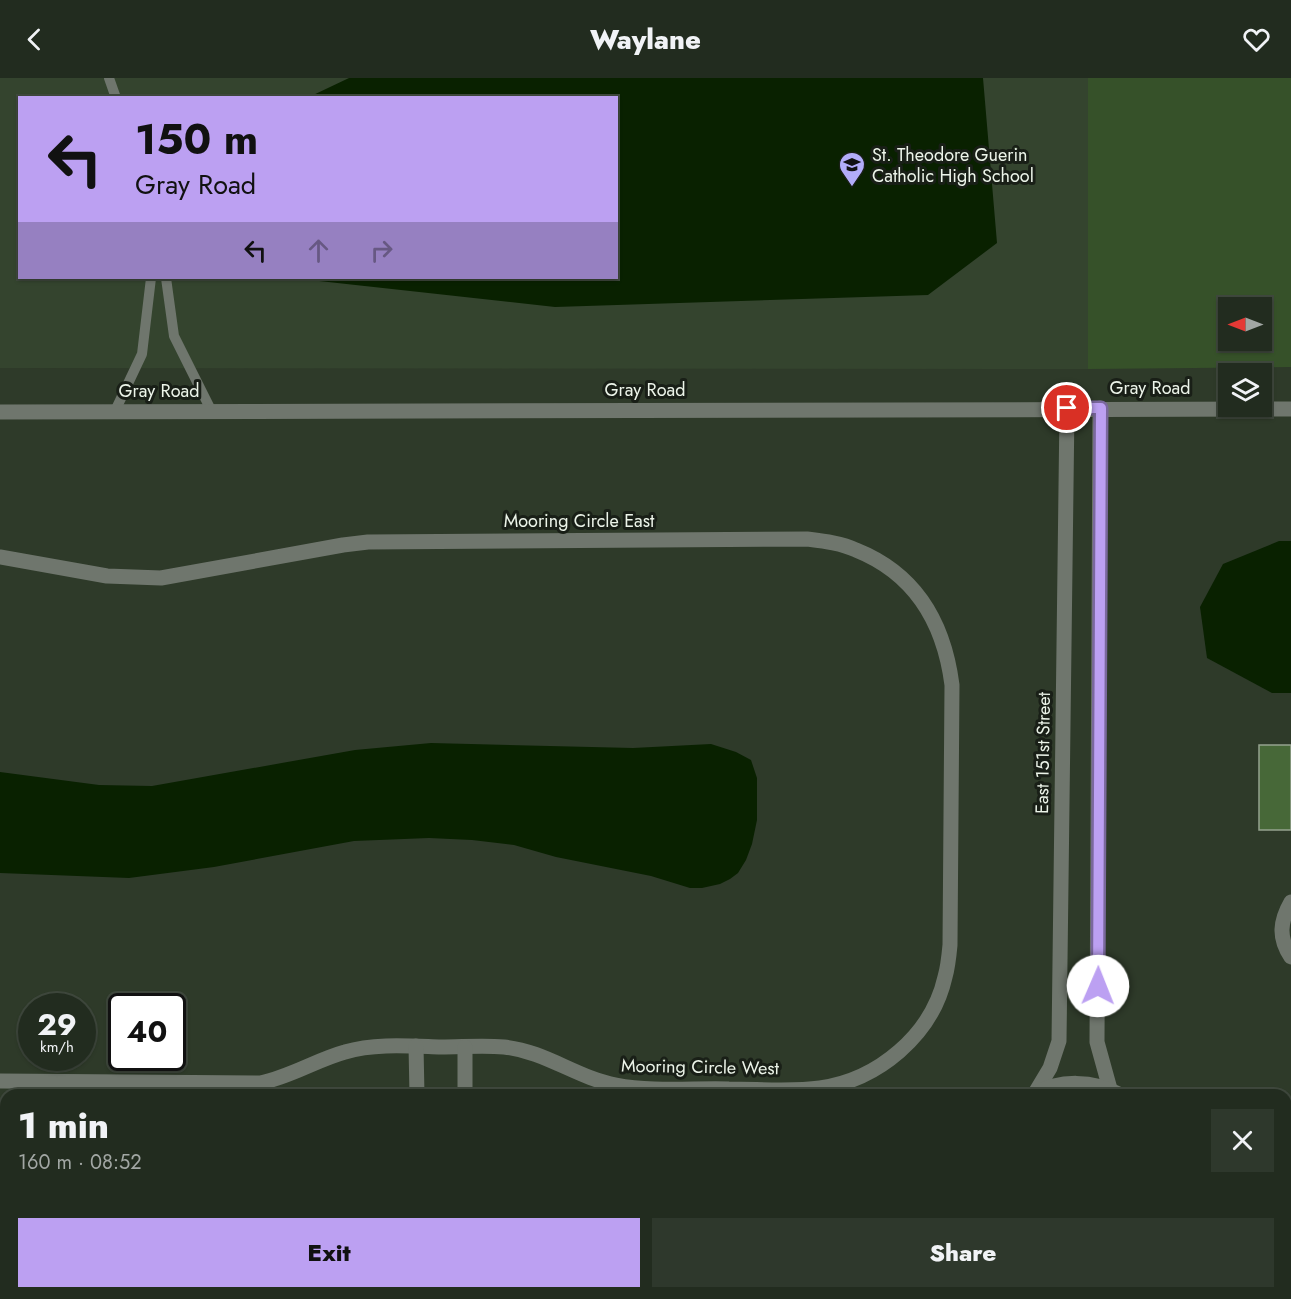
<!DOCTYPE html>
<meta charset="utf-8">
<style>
:root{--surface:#222c1f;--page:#2e382c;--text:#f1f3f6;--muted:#a2a7a4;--line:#3f483d;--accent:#bca0f2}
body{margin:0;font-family:Jost,sans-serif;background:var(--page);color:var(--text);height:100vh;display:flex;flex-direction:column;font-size:22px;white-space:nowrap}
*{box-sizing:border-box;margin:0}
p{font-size:20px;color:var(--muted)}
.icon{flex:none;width:33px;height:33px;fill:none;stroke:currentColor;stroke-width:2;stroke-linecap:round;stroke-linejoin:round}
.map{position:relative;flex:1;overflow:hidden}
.drawer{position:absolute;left:0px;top:1011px;width:1292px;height:210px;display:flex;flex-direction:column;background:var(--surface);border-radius:18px 18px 0 0;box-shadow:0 2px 4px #0004,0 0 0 2px var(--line)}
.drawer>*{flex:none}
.hud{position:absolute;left:18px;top:18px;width:600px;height:183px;border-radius:0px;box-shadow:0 2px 4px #0004,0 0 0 2px var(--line);background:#bca0f2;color:#111;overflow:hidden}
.needle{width:39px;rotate:270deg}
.tools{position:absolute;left:1218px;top:219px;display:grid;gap:12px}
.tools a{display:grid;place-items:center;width:54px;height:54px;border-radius:0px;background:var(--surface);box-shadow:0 2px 4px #0004,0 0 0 2px var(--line);font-size:30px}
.speed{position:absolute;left:18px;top:915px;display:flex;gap:12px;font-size:30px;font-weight:700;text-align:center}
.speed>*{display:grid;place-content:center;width:78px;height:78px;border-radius:50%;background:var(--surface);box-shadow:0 2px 4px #0004,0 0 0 2px var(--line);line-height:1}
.speed small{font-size:15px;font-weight:400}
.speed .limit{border:3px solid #111;border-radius:9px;background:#fff;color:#111}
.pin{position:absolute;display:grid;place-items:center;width:51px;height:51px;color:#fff;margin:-26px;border:3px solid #fff;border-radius:50%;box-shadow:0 2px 6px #0007}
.me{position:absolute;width:66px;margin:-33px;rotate:1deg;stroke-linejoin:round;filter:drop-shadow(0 0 4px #0008)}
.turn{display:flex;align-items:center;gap:21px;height:126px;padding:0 18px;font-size:27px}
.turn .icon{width:78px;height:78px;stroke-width:2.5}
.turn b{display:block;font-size:42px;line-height:51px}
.lanes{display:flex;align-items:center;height:57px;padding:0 18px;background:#0003;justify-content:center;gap:30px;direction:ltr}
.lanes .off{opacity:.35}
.round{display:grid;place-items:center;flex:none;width:63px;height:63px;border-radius:0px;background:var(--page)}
.headline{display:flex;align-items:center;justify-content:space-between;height:102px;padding:0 18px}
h1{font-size:36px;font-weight:800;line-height:45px}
.button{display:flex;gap:12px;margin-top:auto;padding:12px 18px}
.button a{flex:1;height:69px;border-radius:0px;background:var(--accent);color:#111;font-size:24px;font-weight:800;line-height:69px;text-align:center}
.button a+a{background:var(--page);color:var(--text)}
header{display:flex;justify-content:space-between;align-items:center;height:78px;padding:0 18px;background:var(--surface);font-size:27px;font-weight:800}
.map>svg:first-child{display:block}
.built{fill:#34442e;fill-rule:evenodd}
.green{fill:#365129;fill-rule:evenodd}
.water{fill:#092100}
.building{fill:#476838;stroke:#95a38f;stroke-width:1.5}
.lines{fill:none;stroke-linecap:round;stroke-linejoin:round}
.service{stroke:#6f766d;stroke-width:10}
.minor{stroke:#6f766d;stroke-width:15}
.tertiary{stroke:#6f766d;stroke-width:15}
.route-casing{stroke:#7a689d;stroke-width:15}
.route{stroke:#bca0f2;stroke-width:10}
.labels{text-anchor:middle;stroke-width:6;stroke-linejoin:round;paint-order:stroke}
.poi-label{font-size:18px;fill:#ecf4e9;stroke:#191f17;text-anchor:start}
.street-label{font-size:18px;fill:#ecf4e9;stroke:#191f17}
</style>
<header><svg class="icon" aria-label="back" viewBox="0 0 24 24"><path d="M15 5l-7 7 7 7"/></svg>Waylane<svg class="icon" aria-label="heart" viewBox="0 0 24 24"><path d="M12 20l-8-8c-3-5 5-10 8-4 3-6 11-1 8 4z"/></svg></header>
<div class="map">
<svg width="1291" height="1221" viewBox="0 0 1291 1221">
<rect width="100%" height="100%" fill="#2e3a29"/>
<path class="built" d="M0,0H1088V291L0,290ZM20,20H616V200H20Z"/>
<path class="green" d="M1088,0H1291V289L1088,291ZM1228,230H1262V262H1228Z"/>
<g class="water">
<path d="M349,0H983L997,165L928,217L555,229L292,200H616V20L309,19Z"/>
<path d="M1279,463H1291V615H1272L1207,580L1200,529L1223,486Z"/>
<path d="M431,665L633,670L711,666L736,674L751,682L757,700V742L752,766L746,782L738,795L730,801L720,806L702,810H690L651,798L556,779L514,767L472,762L429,760L354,763L214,789L129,800L0,795V694L99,707L152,708L355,672Z"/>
<path d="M1291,1189V1221H1224L1226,1215H1286V1191Z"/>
</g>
<rect class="building" x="1259" y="667" width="32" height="85"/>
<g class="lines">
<g class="service">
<path d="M109,0L116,20"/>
<path d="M166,200L174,258L211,332"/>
<path d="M115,333L142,276L151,200"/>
</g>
<g class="minor">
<path d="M0,479L107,498L161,500L343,467L368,464L807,461C823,463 841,465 856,472C916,496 944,545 952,607L950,867C949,878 948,889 945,899C932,957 878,1002 820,1010C791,1014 759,1011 729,1011C692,1010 652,1014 616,1007C577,1000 545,973 504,969C483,967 462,969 441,969C410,968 375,965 345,974C316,982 290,999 260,1005L0,1003"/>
<path d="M1291,824C1280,843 1278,860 1291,879"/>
<path d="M416,968L417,1017"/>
<path d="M465,1017V969"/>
<path d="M0,1083H6"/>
<path d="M1286,1089L1291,1090"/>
<path d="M1286,1107L1291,1106"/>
<path d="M418,1215V1221"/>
<path d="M464,1221V1215"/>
</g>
<g class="tertiary">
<path d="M1100,330L1097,964L1110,1011"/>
<path d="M0,334L1291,331"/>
<path d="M1035,1015L1050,990L1059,963L1067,330"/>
<path d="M1032,1017C1060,1001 1093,1002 1121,1017"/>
<path d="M1057,1215L1058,1221"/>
<path d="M1097,1221L1099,1215"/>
</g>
</g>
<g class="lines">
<defs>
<path id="route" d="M1067,330H1101L1098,908"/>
</defs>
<use href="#route" class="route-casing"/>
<use href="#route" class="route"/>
</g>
<defs>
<symbol id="school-pin" viewBox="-11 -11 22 30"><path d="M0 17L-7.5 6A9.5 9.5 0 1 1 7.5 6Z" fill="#b2adf9" stroke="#191f17"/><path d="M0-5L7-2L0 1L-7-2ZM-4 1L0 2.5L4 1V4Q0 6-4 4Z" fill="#111"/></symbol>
</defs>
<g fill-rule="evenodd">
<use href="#school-pin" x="837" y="72" width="30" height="40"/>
</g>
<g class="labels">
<g class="poi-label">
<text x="872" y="83">St. Theodore Guerin<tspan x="872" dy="21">Catholic High School</tspan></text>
</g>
<g class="street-label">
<text x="1150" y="316">Gray Road</text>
<text x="645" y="318">Gray Road</text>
<text x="159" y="319">Gray Road</text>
<text x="579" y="449">Mooring Circle East</text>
<text transform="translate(1043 675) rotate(-89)" y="6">East 151st Street</text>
<text transform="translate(700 989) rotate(1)" y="6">Mooring Circle West</text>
</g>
</g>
</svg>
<div class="tools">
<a><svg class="needle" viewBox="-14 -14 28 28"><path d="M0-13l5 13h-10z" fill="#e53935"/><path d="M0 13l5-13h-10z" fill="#a2a7a4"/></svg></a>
<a><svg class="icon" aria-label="layers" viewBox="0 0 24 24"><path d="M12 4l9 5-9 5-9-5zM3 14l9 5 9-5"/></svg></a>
</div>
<div class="speed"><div>29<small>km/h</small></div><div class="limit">40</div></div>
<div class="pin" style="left:1067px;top:330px;background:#d93025"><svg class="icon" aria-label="arrive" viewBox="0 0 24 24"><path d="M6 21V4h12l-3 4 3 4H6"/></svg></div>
<svg class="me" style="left:1098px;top:908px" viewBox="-20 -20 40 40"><circle r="19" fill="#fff"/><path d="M0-13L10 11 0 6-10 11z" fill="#bca0f2"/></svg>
<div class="hud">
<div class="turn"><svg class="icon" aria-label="left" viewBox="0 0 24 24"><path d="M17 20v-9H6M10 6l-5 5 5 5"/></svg><div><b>150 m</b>Gray Road</div></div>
<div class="lanes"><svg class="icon" aria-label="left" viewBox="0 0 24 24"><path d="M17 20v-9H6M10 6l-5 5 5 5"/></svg><svg class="icon off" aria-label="ahead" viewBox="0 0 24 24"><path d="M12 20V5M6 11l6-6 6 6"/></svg><svg class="icon off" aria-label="right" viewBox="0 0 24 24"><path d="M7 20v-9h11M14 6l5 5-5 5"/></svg></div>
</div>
<section class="drawer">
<div class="headline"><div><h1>1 min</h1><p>160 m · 08:52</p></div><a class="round"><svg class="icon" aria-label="close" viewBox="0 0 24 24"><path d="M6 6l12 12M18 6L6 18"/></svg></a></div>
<div class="button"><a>Exit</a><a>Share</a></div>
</section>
</div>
